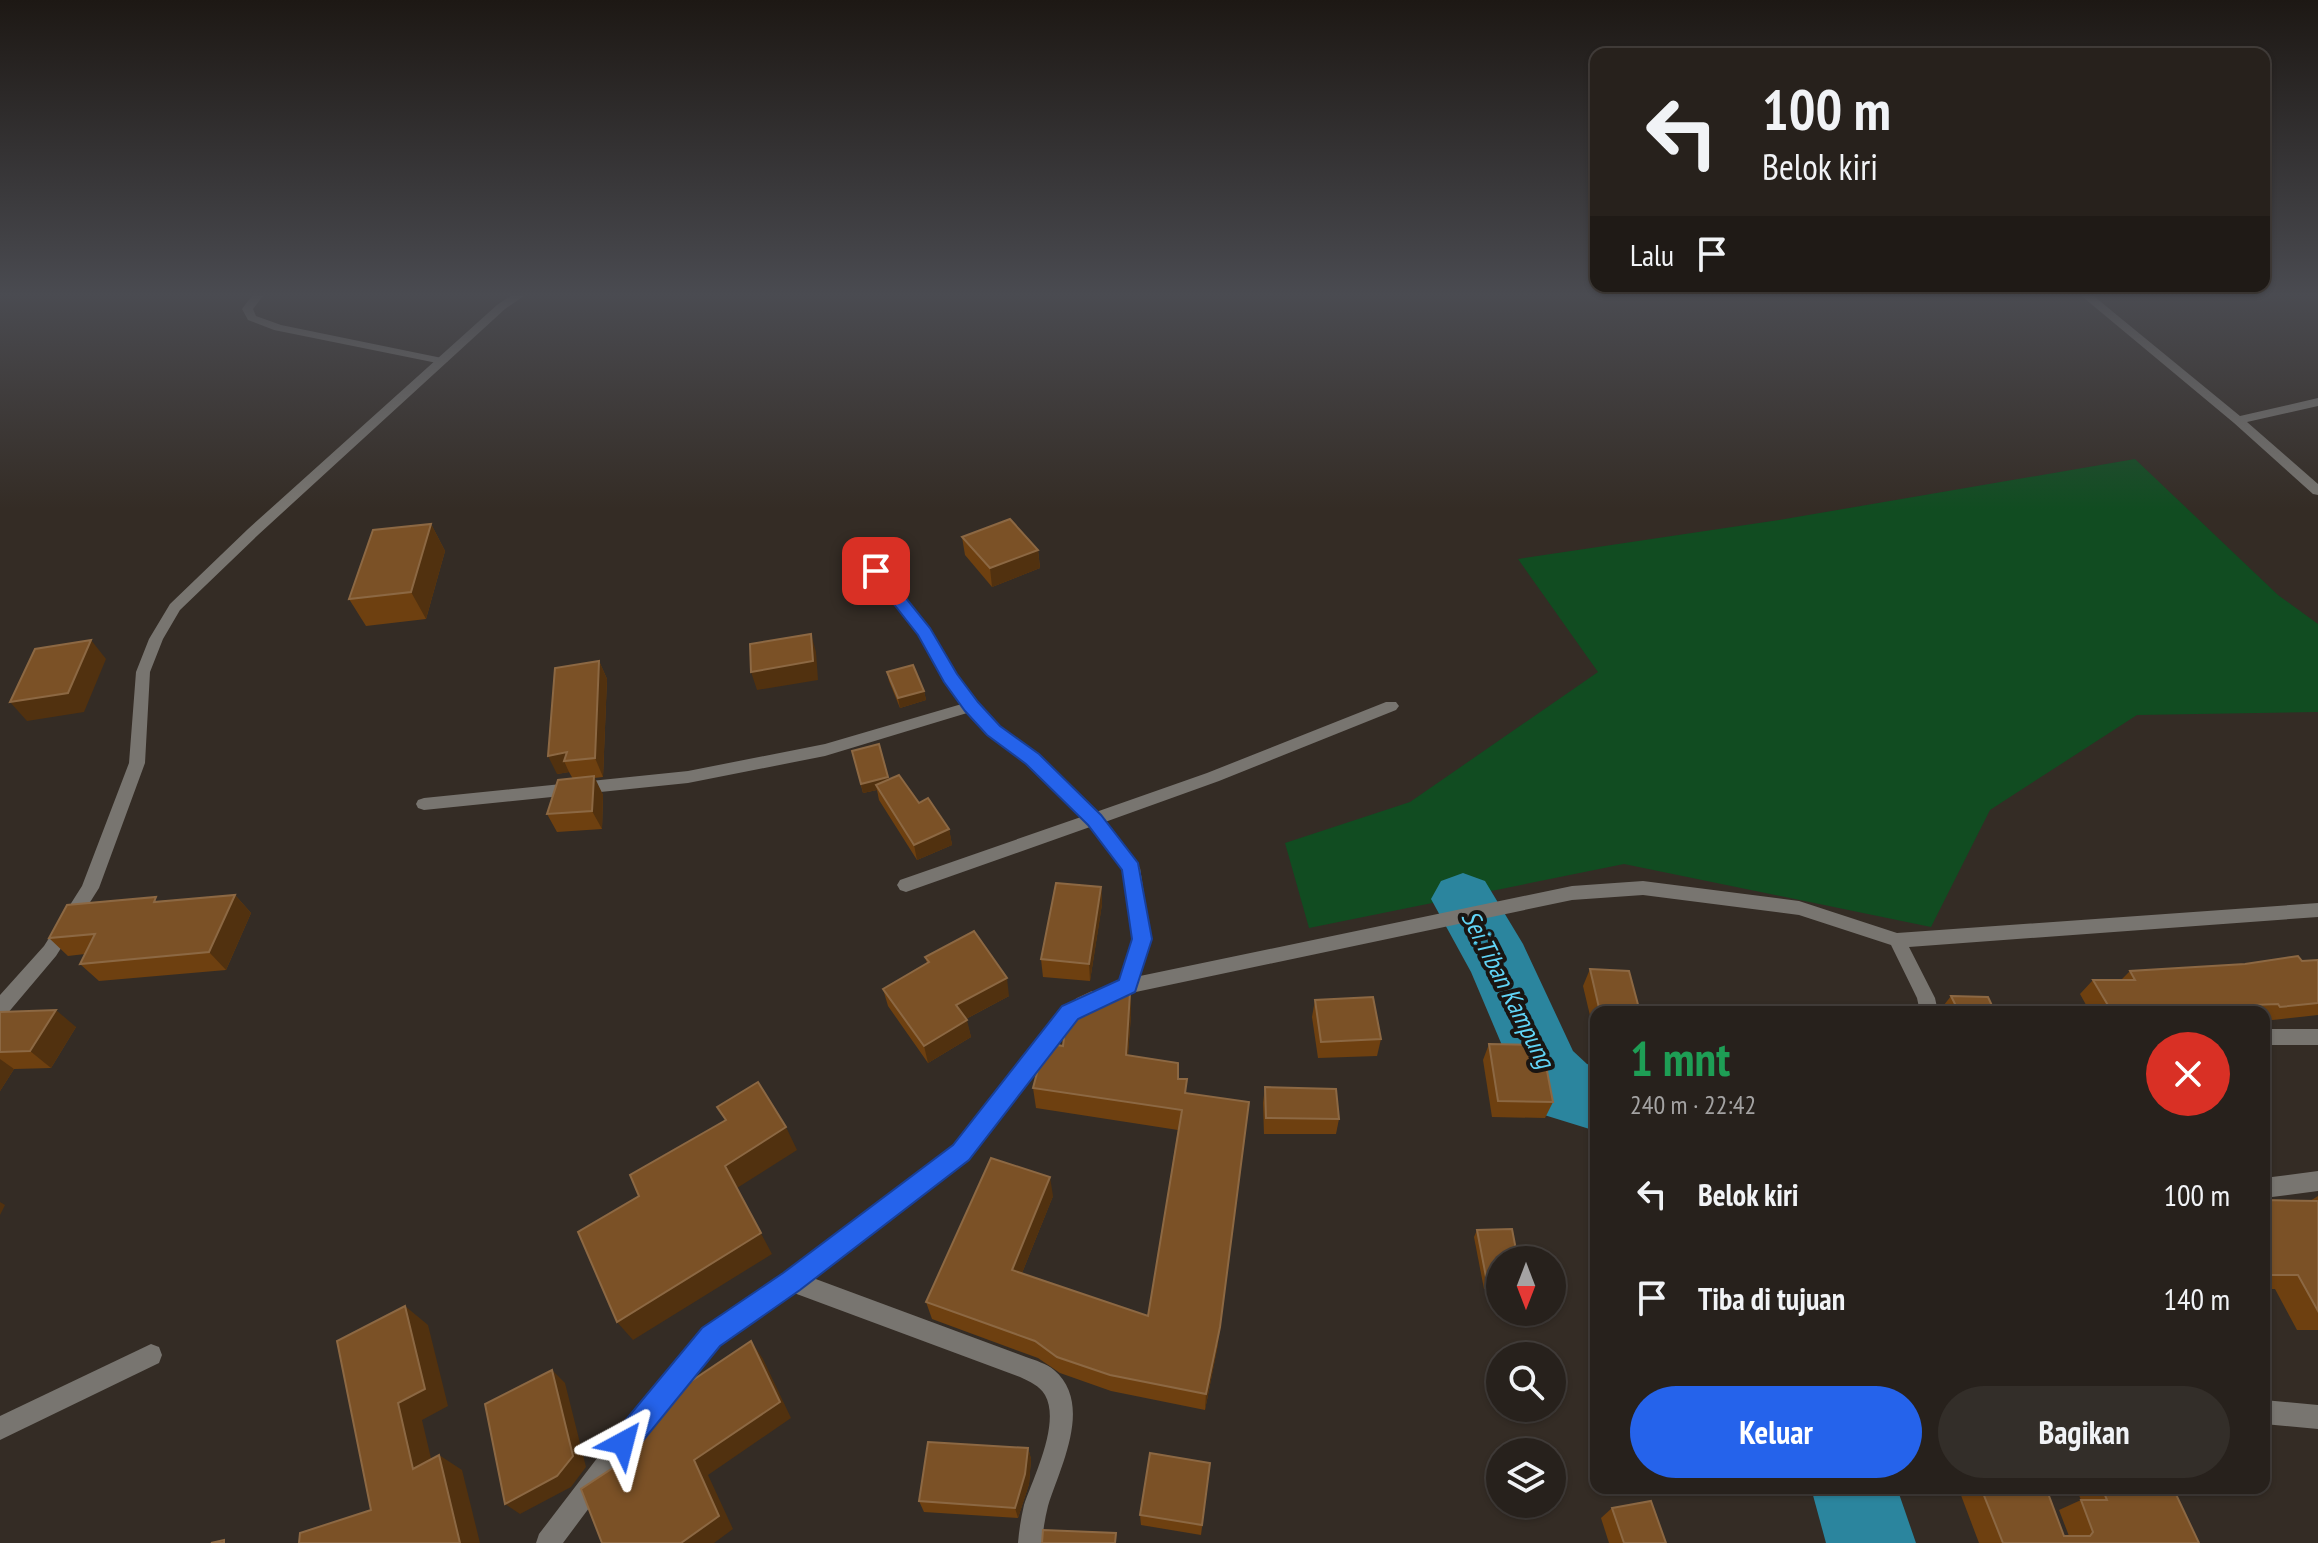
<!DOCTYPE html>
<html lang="id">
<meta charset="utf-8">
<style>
:root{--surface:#27211c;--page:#332e29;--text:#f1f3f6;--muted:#a4a3a3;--line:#433e3b;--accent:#2563eb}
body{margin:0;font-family:"PT Sans Narrow",sans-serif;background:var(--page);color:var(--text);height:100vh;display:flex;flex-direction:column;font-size:30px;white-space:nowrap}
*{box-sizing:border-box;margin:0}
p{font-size:26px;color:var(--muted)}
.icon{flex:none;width:44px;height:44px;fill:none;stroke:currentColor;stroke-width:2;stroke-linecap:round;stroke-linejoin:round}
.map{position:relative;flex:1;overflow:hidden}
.panel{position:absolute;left:1590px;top:1006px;width:680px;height:488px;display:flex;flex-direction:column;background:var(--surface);border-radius:16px;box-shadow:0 2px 6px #0004,0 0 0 2px var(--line)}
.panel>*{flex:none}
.hud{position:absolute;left:1590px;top:48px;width:680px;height:244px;border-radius:16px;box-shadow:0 2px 6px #0004,0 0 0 2px var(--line);background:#27211c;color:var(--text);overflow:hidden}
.needle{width:52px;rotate:180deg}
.controls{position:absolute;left:1486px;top:1246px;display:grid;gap:16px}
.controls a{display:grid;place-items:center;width:80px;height:80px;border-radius:50%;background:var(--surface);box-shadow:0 2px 6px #0004,0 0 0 2px var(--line);font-size:40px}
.pin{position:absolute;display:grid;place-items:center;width:68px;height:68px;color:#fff;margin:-34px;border-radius:16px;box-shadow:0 4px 12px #0006}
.me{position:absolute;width:88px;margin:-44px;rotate:38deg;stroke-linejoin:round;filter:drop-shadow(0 0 6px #0008)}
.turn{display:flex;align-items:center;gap:28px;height:168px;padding:0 40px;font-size:36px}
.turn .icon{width:104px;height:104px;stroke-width:2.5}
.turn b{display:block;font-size:56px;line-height:68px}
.then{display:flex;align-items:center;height:76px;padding:0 40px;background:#0003;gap:16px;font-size:30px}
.round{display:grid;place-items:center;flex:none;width:84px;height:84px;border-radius:42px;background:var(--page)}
.summary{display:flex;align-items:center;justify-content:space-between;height:136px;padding:0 40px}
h1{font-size:48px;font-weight:600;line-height:60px;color:#1e9e55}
.cta{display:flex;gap:16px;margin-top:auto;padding:16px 40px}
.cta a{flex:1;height:92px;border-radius:48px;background:var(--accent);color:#fff;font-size:32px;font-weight:600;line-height:92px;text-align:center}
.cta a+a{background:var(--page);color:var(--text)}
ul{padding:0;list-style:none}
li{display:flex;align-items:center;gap:24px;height:104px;padding:0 40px}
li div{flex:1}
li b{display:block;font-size:30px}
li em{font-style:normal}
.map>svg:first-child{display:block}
.green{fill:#114c21}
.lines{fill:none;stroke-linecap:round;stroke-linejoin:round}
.river{fill:#2b859e;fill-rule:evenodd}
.lane{fill:#787570;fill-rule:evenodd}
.street{fill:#787570;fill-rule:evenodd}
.wall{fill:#6e4010}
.shaded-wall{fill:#51310f}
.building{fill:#7b5126;stroke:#8c6843;stroke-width:2}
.route{fill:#2563eb;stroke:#184099;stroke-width:2}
.labels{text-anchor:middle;stroke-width:8;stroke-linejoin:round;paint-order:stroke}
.water-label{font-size:26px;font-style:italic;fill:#61d5f7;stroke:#191512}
</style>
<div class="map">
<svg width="2318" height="1543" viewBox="0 0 2318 1543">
<rect width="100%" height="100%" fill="#342c25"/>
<path class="green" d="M2135,459L2278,595L2318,624V712L2137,715L1990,810L1931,927L1624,864L1309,928L1285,843L1410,802L1598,672L1518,559L1779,520Z"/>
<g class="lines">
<g class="river">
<path d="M1463,873L1485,881L1523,944L1573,1051L1587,1064L1596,1067V1131L1541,1114L1523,1095L1471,972L1431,899L1441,881Z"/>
<path d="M1811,1488H1897L1916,1543H1826Z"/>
</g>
<g class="lane">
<path d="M254,293H265L253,309L256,316L281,325L442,358L448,361L442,364L274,330L248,320L242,309Z"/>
<path d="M972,701L977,702L980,706L977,710L825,756L688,783L424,810L418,808L416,804L418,800L424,798L688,771L825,744Z"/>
</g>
<g class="street">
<path d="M515,293H528L505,309L258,535L180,610L163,639L150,672L145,763L99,888L56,956L7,1014L0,1016V995L44,946L82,886L129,763L136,672L149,639L170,604L248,529L497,305Z"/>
<path d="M2078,293H2090L2240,416L2318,398V406L2247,422L2318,484V495L2313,494L2234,423Z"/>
<path d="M876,567L881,568L929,629L956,675L977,702L999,727L1038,755L1096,812L1207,773L1386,702H1396L1399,706L1396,710L1219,781L1105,822L1140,868L1151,939L1140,976L1572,886L1643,881L1799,901L1897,933L2318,903V917L1909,947L1935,998L1938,1012H1920L1917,998L1891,945L1799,915L1643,895L1572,900L1131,993L1077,1018L968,1160L813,1278L1026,1357C1035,1360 1047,1364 1054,1370C1094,1404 1060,1467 1048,1506C1045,1518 1043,1530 1042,1543H1018C1019,1530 1021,1518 1024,1505C1033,1478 1061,1423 1045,1395C1039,1385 1030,1382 1020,1377L794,1293L719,1345L650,1426L563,1543H536L539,1534L634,1410L703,1329L784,1273L954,1146L1063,1006L1120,981L1133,939L1123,870L1090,827L906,892L900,890L897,885L900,880L1081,817L1026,763L989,735L967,710L945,682L918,635L869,571Z"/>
<rect x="2264" y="1029" width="54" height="16"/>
<path d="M2318,1171V1191L2264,1198V1178Z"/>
<path d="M151,1344L159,1347L162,1355L159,1363L0,1440V1416Z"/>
<path d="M2264,1400L2318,1405V1429L2264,1424Z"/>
</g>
</g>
<g class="wall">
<path d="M431,524L445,551L426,619L366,626L349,599Z"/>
<path d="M962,537L1038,550L1040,568L992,587L965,555Z"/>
<path d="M599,661L607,679L603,777L594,778L603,795L602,829L557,832L547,814L573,779L569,772L557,774Z"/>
<path d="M887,672L924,691L926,700L900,708L889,681Z"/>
<path d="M852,751L919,803L949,829L952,845L917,860L879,800L877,790L863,793Z"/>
<path d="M1101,887L1102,904L1090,981L1043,977L1041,959Z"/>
<path d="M235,895L251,913L226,970L99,981L80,964L85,954L68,956L49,938L160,901Z"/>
<path d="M925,957L1009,996L966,1019L971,1037L928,1063L888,1006L883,989L927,963Z"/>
<path d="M2318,960V1015L2264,1021V1012H2090L2080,994L2093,980H2121L2130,971Z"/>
<path d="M1590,969L1640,1012H1596V1041L1583,986Z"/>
<path d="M1130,993L1131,1015L1128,1055L1178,1079L1187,1093L1218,1344L1205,1410L1111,1391L1060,1373L1038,1358L932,1319L926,1302L1053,1196L1022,1273L1148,1316L1178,1130L1036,1108L1033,1088L1063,1046Z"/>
<path d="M1951,996L1995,1012H1947L1944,1005Z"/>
<path d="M1315,1000L1381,1039L1377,1056L1318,1058L1312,1017Z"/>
<path d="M0,1012L76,1027L51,1068L14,1069L0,1091Z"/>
<path d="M1489,1044L1553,1102L1545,1118L1492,1117L1483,1060Z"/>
<path d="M1265,1087L1339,1119L1336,1134H1264L1263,1103Z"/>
<path d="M1596,1119V1150L1590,1130Z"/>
<path d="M2318,1196V1330H2297L2275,1289H2264V1200L2310,1201Z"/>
<path d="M1477,1230L1500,1260V1289H1484L1474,1237Z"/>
<path d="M1028,1448L1031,1459L1029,1484L1018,1518L924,1512L919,1501Z"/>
<path d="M1210,1463L1201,1535L1141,1525L1140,1515Z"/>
<path d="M1962,1488H2046L2064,1536H2069L2059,1510L2081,1500L2076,1488H2173L2199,1543H1979L1959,1490Z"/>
<path d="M1612,1508L1666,1543H1609L1601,1518Z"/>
</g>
<g class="shaded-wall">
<path d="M431,524L445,551L426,619L411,592Z"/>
<path d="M1038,550L1040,568L992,587L990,568Z"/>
<path d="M811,634L816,652L818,680L757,690L751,672Z"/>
<path d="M91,640L106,659L84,712L27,721L10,702Z"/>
<path d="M599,661L607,679L603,777L595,758Z"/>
<path d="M924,691L926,700L900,708L898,698Z"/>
<path d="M567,752L564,761L569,772L557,774L548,756Z"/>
<path d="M594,776L603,795L602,829L592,811Z"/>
<path d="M888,777L890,786L876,785L877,790L863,793L861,784Z"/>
<path d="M949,829L952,845L917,860L914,845Z"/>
<path d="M1101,887L1102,904L1090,981L1089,964Z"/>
<path d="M235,895L251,913L226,970L209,952Z"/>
<path d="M1007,978L1009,996L960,1022L956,1005Z"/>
<path d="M1130,993L1131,1015L1126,1076V1055Z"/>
<path d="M56,1010L76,1027L51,1068L30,1051Z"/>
<path d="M967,1020L971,1037L928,1063L924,1046Z"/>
<path d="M0,1059L14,1069L0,1091Z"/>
<path d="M1247,1122L1218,1344L1205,1410L1206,1394Z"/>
<path d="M786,1127L797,1150L737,1188L772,1254L633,1340L617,1322L725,1166Z"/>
<path d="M1050,1177L1053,1196L1016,1288L1012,1270Z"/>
<path d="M0,1202L5,1205L0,1215Z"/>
<path d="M405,1306L428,1325L448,1406L422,1420L437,1484L413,1469L398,1403Z"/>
<path d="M751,1341L763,1359L791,1418L708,1475L733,1529L714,1543H681L694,1460Z"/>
<path d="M552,1370L565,1383L586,1467L571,1487L520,1514L505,1504Z"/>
<path d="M1028,1448L1031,1459L1029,1484L1018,1518L1015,1508Z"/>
<path d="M439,1455L462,1470L480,1543H460Z"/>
</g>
<g class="building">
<path d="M1010,519L1038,550L990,568L962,537Z"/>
<path d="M431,524L411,592L349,599L373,530Z"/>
<path d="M811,634L813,661L751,672L750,644Z"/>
<path d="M91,640L68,693L10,702L35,649Z"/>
<path d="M599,661L595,758L564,761L567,752L548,756L555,668Z"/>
<path d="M913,665L924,691L898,698L887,672Z"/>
<path d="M879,744L888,777L861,784L852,751Z"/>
<path d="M899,775L919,803L928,798L949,829L914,845L876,785Z"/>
<path d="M594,776L592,811L547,814L558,780Z"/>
<path d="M1056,883L1101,887L1089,964L1041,959Z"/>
<path d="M235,895L209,952L80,964L95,934L49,938L67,905L156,897L154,902Z"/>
<path d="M974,931L1007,978L956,1005L967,1020L924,1046L883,989L929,962L925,957Z"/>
<path d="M2298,956L2302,961L2318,960V1003L2280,1007L2278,1004L2147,1009L2149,1012H2112L2093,980H2135L2130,971L2245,964Z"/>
<path d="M1590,969L1629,971L1640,1012H1600Z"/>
<path d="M1092,992L1130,993L1126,1055L1178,1063V1079H1187L1185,1093L1249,1102L1220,1327L1206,1394L1110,1375L1057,1357L1035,1341L926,1302L991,1158L1050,1177L1012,1270L1148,1316L1182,1110L1033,1088L1045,1043L1063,1046L1067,1011L1077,999Z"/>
<path d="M1951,996L1988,997L1995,1012H1959Z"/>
<path d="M1373,997L1381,1039L1321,1042L1315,1000Z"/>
<path d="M56,1010L30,1051L0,1052V1012Z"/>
<path d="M1489,1044L1542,1045L1553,1102L1498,1101Z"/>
<path d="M758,1082L786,1127L725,1166L761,1233L617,1322L578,1232L639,1196L630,1175L726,1120L717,1107Z"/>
<path d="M1265,1087L1336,1089L1339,1119L1266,1118Z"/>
<path d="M2264,1200L2318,1201V1311L2298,1275H2264Z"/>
<path d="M1512,1229L1518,1260H1500V1282H1487L1477,1230Z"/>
<path d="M405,1306L425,1389L398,1403L413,1469L439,1455L460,1543H299L300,1533L371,1510L337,1341Z"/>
<path d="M751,1341L780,1402L694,1460L719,1516L681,1543H602L581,1489L640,1450L629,1423Z"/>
<path d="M552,1370L573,1456L557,1476L505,1504L485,1404Z"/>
<path d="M928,1442L1028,1448L1025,1474L1015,1508L919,1501Z"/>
<path d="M1150,1453L1210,1463L1202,1525L1140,1515Z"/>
<path d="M1981,1488H2046L2064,1536H2090L2093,1532L2081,1500H2107L2102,1488H2173L2199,1543H2003Z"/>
<path d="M1651,1501L1666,1543H1624L1612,1508Z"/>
<path d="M1043,1530L1116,1533L1115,1543H1042Z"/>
<path d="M224,1540V1543H211Z"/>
</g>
<linearGradient id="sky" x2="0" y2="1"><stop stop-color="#1d1814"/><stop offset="0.58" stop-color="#4a4b51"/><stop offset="1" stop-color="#4a4b51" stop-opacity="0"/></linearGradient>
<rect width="2318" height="509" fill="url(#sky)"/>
<path class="route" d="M876,566L881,567L930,628L957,674L978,702L1000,726L1039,754L1101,815L1138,863L1152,939L1135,992L1078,1019L969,1160L800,1290L720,1346L633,1453L623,1457L614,1453L610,1443L614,1434L702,1328L783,1273L953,1145L1062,1006L1119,980L1132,939L1122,870L1088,825L1026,764L987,735L965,711L944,682L918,635L868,571Z"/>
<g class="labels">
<g class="water-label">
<text transform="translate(1508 989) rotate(63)" y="9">Sei.Tiban Kampung</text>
</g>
</g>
</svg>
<div class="controls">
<a><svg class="needle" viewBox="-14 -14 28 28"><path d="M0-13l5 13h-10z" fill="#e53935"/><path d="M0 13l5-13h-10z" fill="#a4a3a3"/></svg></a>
<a><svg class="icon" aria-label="search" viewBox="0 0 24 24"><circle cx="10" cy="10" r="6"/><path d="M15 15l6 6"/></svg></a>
<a><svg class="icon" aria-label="layers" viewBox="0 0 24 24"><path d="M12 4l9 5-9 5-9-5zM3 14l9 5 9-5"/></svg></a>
</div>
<div class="pin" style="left:876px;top:571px;background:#d93025"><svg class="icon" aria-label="arrive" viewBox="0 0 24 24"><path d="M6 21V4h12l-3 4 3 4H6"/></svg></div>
<svg class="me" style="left:623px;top:1443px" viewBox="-20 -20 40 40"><path d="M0-17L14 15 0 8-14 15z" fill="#2563eb" stroke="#fff" stroke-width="4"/></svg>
<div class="hud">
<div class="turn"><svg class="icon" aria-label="left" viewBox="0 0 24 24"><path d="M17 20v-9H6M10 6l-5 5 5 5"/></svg><div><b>100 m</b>Belok kiri</div></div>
<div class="then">Lalu<svg class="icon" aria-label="arrive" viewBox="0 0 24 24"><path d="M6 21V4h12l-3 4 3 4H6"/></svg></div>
</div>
<section class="panel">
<div class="summary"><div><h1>1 mnt</h1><p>240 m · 22:42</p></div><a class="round" style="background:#d93025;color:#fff"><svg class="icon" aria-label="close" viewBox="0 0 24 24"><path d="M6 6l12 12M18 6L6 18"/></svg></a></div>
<ul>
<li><svg class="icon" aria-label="left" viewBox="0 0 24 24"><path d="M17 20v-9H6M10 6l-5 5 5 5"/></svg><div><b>Belok kiri</b></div><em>100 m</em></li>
<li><svg class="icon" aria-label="arrive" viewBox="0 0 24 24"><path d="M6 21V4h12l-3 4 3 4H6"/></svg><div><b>Tiba di tujuan</b></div><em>140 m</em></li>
</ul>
<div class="cta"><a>Keluar</a><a>Bagikan</a></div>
</section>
</div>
